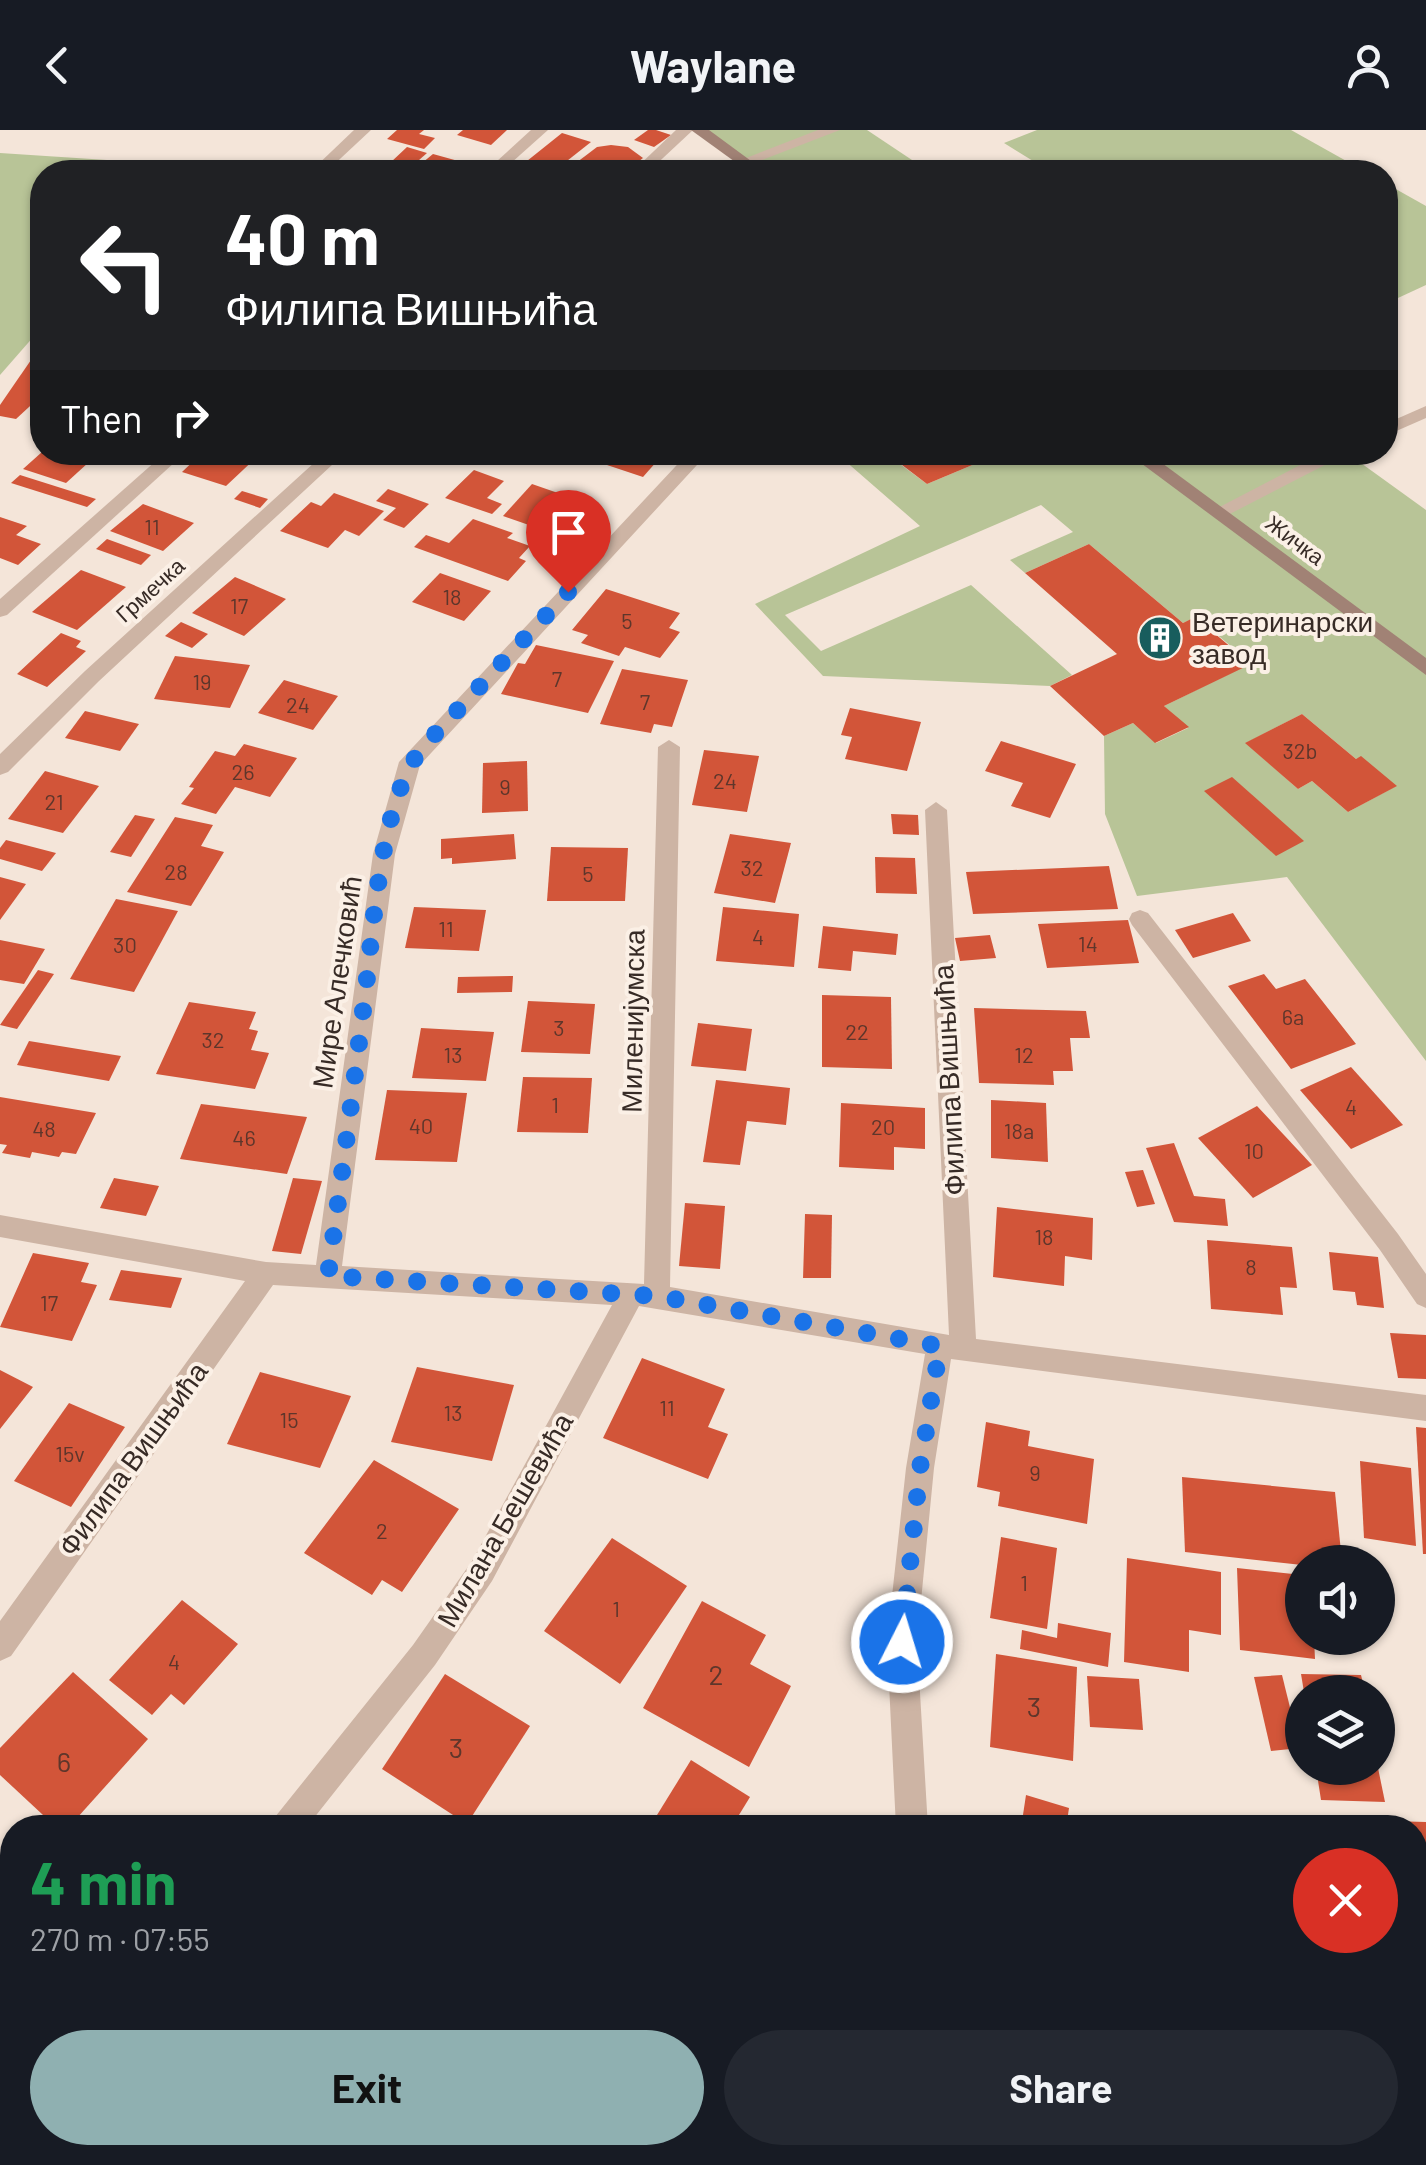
<!DOCTYPE html>
<meta charset="utf-8">
<style>
:root{--surface:#171b24;--page:#242831;--text:#f1f3f6;--muted:#9ea1a6;--accent:#8fb0b1}
body{margin:0;font-family:Barlow,sans-serif;background:var(--page);color:var(--text);height:100vh;display:flex;flex-direction:column;font-size:38px;white-space:nowrap}
*{box-sizing:border-box;margin:0}
p{font-size:32px;color:var(--muted)}
.icon{flex:none;width:55px;height:55px;fill:none;stroke:currentColor;stroke-width:2;stroke-linecap:round;stroke-linejoin:round}
.map{position:relative;flex:1;overflow:hidden}
.panel{position:absolute;left:0px;top:1685px;width:1428px;height:350px;display:flex;flex-direction:column;background:var(--surface);border-radius:40px 40px 0 0;box-shadow:0 2px 8px #0004}
.panel>*{flex:none}
.guide{position:absolute;left:30px;top:30px;width:1368px;height:305px;border-radius:40px;box-shadow:0 2px 8px #0004;background:#202124;color:#fff;overflow:hidden}
.fabs{position:absolute;left:1285px;top:1415px;display:grid;gap:20px}
.fabs a{display:grid;place-items:center;width:110px;height:110px;border-radius:50%;background:var(--surface);box-shadow:0 2px 8px #0004;font-size:50px}
.pin{position:absolute;display:grid;place-items:center;width:85px;height:85px;color:#fff;margin:-102px -42px;border-radius:50% 50% 50% 0;rotate:-45deg;box-shadow:0 0 10px #0007}
.pin .icon{rotate:45deg}
.me{position:absolute;width:110px;margin:-55px;rotate:5deg;stroke-linejoin:round;filter:drop-shadow(0 0 8px #0008)}
.turn{display:flex;align-items:center;gap:35px;height:210px;padding:0 30px;font-size:45px}
.turn .icon{width:130px;height:130px;stroke-width:2.5}
.turn b{display:block;font-size:70px;line-height:85px}
.then{display:flex;align-items:center;height:95px;padding:0 30px;background:#0003;gap:20px;font-size:38px}
.round{display:grid;place-items:center;flex:none;width:105px;height:105px;border-radius:52px;background:var(--page)}
.summary{display:flex;align-items:center;justify-content:space-between;height:170px;padding:0 30px}
h1{font-size:60px;font-weight:700;line-height:75px;color:#1e9e55}
.action{display:flex;gap:20px;margin-top:auto;padding:20px 30px}
.action a{flex:1;height:115px;border-radius:60px;background:var(--accent);color:#111;font-size:40px;font-weight:700;line-height:115px;text-align:center}
.action a+a{background:var(--page);color:var(--text)}
header{display:flex;justify-content:space-between;align-items:center;height:130px;padding:0 30px;background:var(--surface);font-size:45px;font-weight:700}
.map>svg:first-child{display:block}
.green{fill:#b8c497;fill-rule:evenodd}
.building{fill:#d25539}
.lines{fill:none;stroke-linecap:round;stroke-linejoin:round}
.lane{fill:#cdb4a4;fill-rule:evenodd}
.street{fill:#cdb4a4;fill-rule:evenodd}
.secondary{fill:#a18275;fill-rule:evenodd}
.route{stroke:#1a73e8;stroke-width:18;stroke-dasharray:0 32.4}
.labels{text-anchor:middle;stroke-width:8;stroke-linejoin:round;paint-order:stroke}
.number-label{font-size:22px;fill:#5e362b}
.far-street-label{font-size:22px;fill:#372b26;stroke:#fbf0e6}
.poi-label{font-size:28px;fill:#372b26;stroke:#fbf0e6;text-anchor:start}
.street-label{font-size:28px;fill:#372b26;stroke:#fbf0e6}
.near-number-label{font-size:28px;fill:#5e362b}
</style>
<header><svg class="icon" aria-label="back" viewBox="0 0 24 24"><path d="M15 5l-7 7 7 7"/></svg>Waylane<svg class="icon" aria-label="person" viewBox="0 0 24 24"><circle cx="12" cy="8" r="4"/><path d="M4 21q1-7 8-7t8 7"/></svg></header>
<div class="map">
<svg width="1426" height="2035" viewBox="0 0 1426 2035">
<rect width="100%" height="100%" fill="#f4e5d9"/>
<g class="green">
<path d="M699,0H867L930,42H758Z"/>
<path d="M1037,0H1291L1366,42H1051L1004,13Z"/>
<path d="M0,23L168,34L162,42H42V197L0,245Z"/>
<path d="M1385,53L1426,76V155L1385,174Z"/>
<path d="M836,323H885L927,354L1001,323H1347L1426,380V931L1287,747L1137,766L1105,684L1104,606L1133,593L1156,613L1188,598L1164,576L1251,533L1196,487L1183,493L1089,414L1025,443L1010,430L1073,402L1041,375L785,485L821,521L971,455L1072,545L1050,556L823,546L755,474L920,396ZM1302,584L1356,629L1361,627L1396,656L1348,682L1312,651L1298,659L1246,613Z"/>
</g>
<g class="building">
<path d="M397,0H424L419,4L435,8L424,19L387,9Z"/>
<path d="M463,0H507L491,15L457,5Z"/>
<path d="M648,0H656L671,5L654,17L634,10Z"/>
<path d="M562,3L591,12L553,42L522,35Z"/>
<path d="M611,15L628,17L643,28L625,42H590L572,36L597,17Z"/>
<path d="M407,17L427,23L410,38L390,33Z"/>
<path d="M433,24L469,34L460,42H411Z"/>
<path d="M42,214V265L16,289L0,286V275Z"/>
<path d="M42,322H100L66,353L23,339Z"/>
<path d="M203,322H251L259,325L226,356L182,342Z"/>
<path d="M592,322H665L643,347L586,328Z"/>
<path d="M885,322L1001,323L927,354Z"/>
<path d="M474,340L504,351L487,368L502,374L492,384L445,368Z"/>
<path d="M20,345L96,369L87,377L11,353Z"/>
<path d="M532,354L578,370L549,402L503,386Z"/>
<path d="M388,359L429,374L404,398L383,390L396,378L376,371Z"/>
<path d="M242,361L268,369L260,378L234,369Z"/>
<path d="M334,363L384,381L359,406L345,400L328,418L280,401L311,372L321,376Z"/>
<path d="M143,374L194,393L163,421L110,401Z"/>
<path d="M0,387L27,396L16,405L41,414L18,435L0,428Z"/>
<path d="M473,389L513,403L507,408L530,416L519,428L526,431L508,451L414,417L426,405L449,413Z"/>
<path d="M107,409L151,425L141,435L96,419Z"/>
<path d="M1089,414L1183,493L1195,487L1251,534L1164,576L1189,597L1155,613L1133,593L1104,606L1050,556L1117,524L1025,443Z"/>
<path d="M81,440L126,457L77,500L32,482Z"/>
<path d="M440,443L491,461L464,491L412,472Z"/>
<path d="M235,447L286,469L244,506L192,483Z"/>
<path d="M606,459L680,483L669,498L680,502L660,528L625,517L619,526L581,513L588,505L572,500Z"/>
<path d="M181,492L208,504L192,518L165,506Z"/>
<path d="M61,503L81,511L76,517L86,521L47,557L17,544Z"/>
<path d="M536,515L614,531L588,583L501,564L518,533L525,534Z"/>
<path d="M175,526L250,535L230,578L154,569Z"/>
<path d="M622,539L688,550L672,597L654,594L651,603L600,594Z"/>
<path d="M284,550L338,566L313,600L258,583Z"/>
<path d="M850,578L921,592L907,641L845,629L852,607L841,605Z"/>
<path d="M85,581L139,594L120,621L65,608Z"/>
<path d="M1302,584L1356,629L1361,626L1397,656L1348,682L1312,651L1298,659L1245,613Z"/>
<path d="M1001,611L1076,634L1050,688L1011,676L1023,653L985,641Z"/>
<path d="M244,614L297,628L270,667L235,657L216,684L181,674L194,658L189,657L215,621L235,626Z"/>
<path d="M704,620L759,626L747,682L692,675Z"/>
<path d="M527,631L528,681L482,683L483,633Z"/>
<path d="M45,641L99,656L63,703L8,689Z"/>
<path d="M1232,647L1304,711L1276,726L1204,661Z"/>
<path d="M891,684L918,685L919,705L893,704Z"/>
<path d="M135,685L155,689L131,727L110,722Z"/>
<path d="M175,687L213,695L201,716L224,722L191,776L127,762Z"/>
<path d="M514,704L516,729L452,734V728L441,729V709Z"/>
<path d="M730,704L791,713L775,773L714,763Z"/>
<path d="M6,710L56,723L42,741L0,729V718Z"/>
<path d="M551,717L628,718L625,771H547Z"/>
<path d="M875,727L915,728L917,764L876,763Z"/>
<path d="M1109,736L1118,779L973,784L966,742Z"/>
<path d="M0,747L26,754L0,790Z"/>
<path d="M116,769L178,781L134,862L70,849Z"/>
<path d="M414,777L486,780L479,821L405,818Z"/>
<path d="M723,777L799,784L794,837L716,831Z"/>
<path d="M1233,783L1251,811L1193,828L1175,800Z"/>
<path d="M1128,790L1139,833L1047,838L1038,794Z"/>
<path d="M823,796L898,804L896,825L853,821L851,841L818,838Z"/>
<path d="M990,805L996,828L960,831L955,808Z"/>
<path d="M0,810L45,819L24,854L0,850Z"/>
<path d="M38,840L54,844L17,899L0,895Z"/>
<path d="M1264,844L1276,859L1305,849L1356,914L1291,939L1228,856Z"/>
<path d="M513,846L512,862L457,863L458,847Z"/>
<path d="M822,865L891,867L892,939L822,937Z"/>
<path d="M528,871L595,874L590,924L521,922Z"/>
<path d="M189,872L256,882L249,899L258,901L251,920L269,923L255,959L156,944Z"/>
<path d="M974,878L1086,881L1090,908H1070L1073,941H1053L1054,955L979,953Z"/>
<path d="M698,893L752,899L746,941L691,936Z"/>
<path d="M421,898L494,902L486,951L412,948Z"/>
<path d="M29,911L121,926L109,951L17,935Z"/>
<path d="M1351,937L1403,995L1351,1019L1300,960Z"/>
<path d="M523,947L592,948L588,1003L517,1002Z"/>
<path d="M716,950L790,958L786,995L747,991L740,1035L703,1032Z"/>
<path d="M387,960L467,963L457,1032L375,1030Z"/>
<path d="M0,967L96,983L76,1024L62,1022L59,1027L32,1022L30,1028L2,1023L7,1015L0,1014Z"/>
<path d="M991,970L1046,973L1048,1032L991,1028Z"/>
<path d="M841,973L925,978V1019L894,1017V1040L839,1037Z"/>
<path d="M201,974L307,987L287,1044L180,1029Z"/>
<path d="M1257,976L1312,1035L1253,1068L1198,1008Z"/>
<path d="M1174,1013L1194,1066L1225,1069L1228,1096L1174,1092L1146,1018Z"/>
<path d="M1143,1040L1155,1074L1137,1077L1125,1042Z"/>
<path d="M114,1048L159,1056L146,1086L100,1078Z"/>
<path d="M293,1048L322,1051L301,1124L272,1121Z"/>
<path d="M685,1073L725,1076L720,1139L679,1136Z"/>
<path d="M997,1077L1093,1088L1092,1130L1065,1126L1064,1156L993,1147Z"/>
<path d="M805,1084L832,1085L831,1148H803Z"/>
<path d="M1207,1110L1292,1117L1297,1158L1280,1157L1283,1185L1211,1179Z"/>
<path d="M1329,1122L1378,1127L1384,1178L1357,1175L1355,1162L1333,1160Z"/>
<path d="M33,1123L89,1133L81,1152L97,1155L72,1211L0,1197Z"/>
<path d="M121,1140L182,1148L171,1178L109,1170Z"/>
<path d="M1390,1203L1426,1205V1249L1398,1248Z"/>
<path d="M642,1228L725,1259L708,1297L728,1304L708,1349L603,1308Z"/>
<path d="M417,1237L514,1255L492,1331L391,1312Z"/>
<path d="M0,1240L33,1257L0,1299Z"/>
<path d="M260,1242L351,1266L320,1338L227,1314Z"/>
<path d="M69,1273L125,1297L71,1377L14,1351Z"/>
<path d="M986,1292L1030,1301L1028,1316L1094,1329L1087,1394L998,1376L1000,1362L977,1357Z"/>
<path d="M1416,1297L1426,1298V1424H1423Z"/>
<path d="M374,1330L459,1379L402,1462L382,1450L372,1465L304,1423Z"/>
<path d="M1360,1331L1411,1338L1416,1416L1364,1408Z"/>
<path d="M1182,1347L1335,1362L1342,1432L1302,1435L1185,1422Z"/>
<path d="M1001,1407L1057,1418L1047,1499L990,1488Z"/>
<path d="M612,1408L687,1456L620,1554L544,1501Z"/>
<path d="M1127,1428L1221,1442V1505L1189,1500V1542L1124,1532Z"/>
<path d="M1237,1438L1302,1445V1508H1314L1315,1529L1240,1520Z"/>
<path d="M182,1470L238,1514L184,1575L171,1564L152,1585L109,1550Z"/>
<path d="M702,1471L766,1505L750,1534L791,1556L749,1637L643,1578Z"/>
<path d="M1058,1493L1111,1503L1108,1537L1020,1519L1022,1500L1057,1508Z"/>
<path d="M996,1524L1077,1537L1073,1631L990,1617Z"/>
<path d="M73,1542L148,1609L68,1698H57L0,1645V1618Z"/>
<path d="M445,1544L530,1596L467,1694L382,1639Z"/>
<path d="M1301,1544L1361,1545L1365,1562H1304Z"/>
<path d="M1282,1545L1300,1618L1271,1621L1254,1547Z"/>
<path d="M1087,1546L1139,1549L1143,1600L1090,1597Z"/>
<path d="M691,1630L750,1667L731,1698H649Z"/>
<path d="M1316,1638H1378L1385,1672L1321,1670Z"/>
<path d="M1026,1665L1069,1678L1066,1698H1021Z"/>
<path d="M1390,1691L1426,1692V1795H1415V1698H1392Z"/>
<path d="M393,2022H512L505,2035H385Z"/>
<path d="M665,2022H690L711,2035H659Z"/>
<path d="M779,2022H827L833,2035H785Z"/>
<path d="M841,2022H953L962,2035H850Z"/>
<path d="M1134,2022H1199L1203,2035H1137Z"/>
<path d="M1243,2022H1302V2023L1266,2035H1248Z"/>
</g>
<g class="lines">
<g class="lane">
<path d="M354,0H371L326,42H310Z"/>
<path d="M818,0H840L749,35L736,32Z"/>
<path d="M1426,276V288L1385,306V294Z"/>
<path d="M1325,322H1350L1224,387L1217,389L1208,383Z"/>
</g>
<g class="street">
<path d="M531,0H548L501,42H485Z"/>
<path d="M676,0H693L648,42H632Z"/>
<path d="M166,322H186L7,485L0,487V469Z"/>
<path d="M326,322H346L99,551L8,642L0,645V624L85,541Z"/>
<path d="M689,322H709L420,635L395,724L342,1136L644,1154L658,617L669,610L680,617L670,1157L949,1205L925,680L936,672L947,680L976,1209L1426,1265V1291L951,1229L934,1338L917,1512L928,1698H896L887,1512L906,1338L925,1224L639,1176L492,1451L435,1535L306,1698H270L275,1687L413,1515L472,1431L612,1175L273,1155L11,1526L0,1531V1491L245,1151L0,1107V1085L266,1132L316,1135L373,724L399,632Z"/>
<path d="M1140,780L1148,783L1398,1104L1426,1144V1178L1417,1174L1380,1120L1132,795L1129,789L1132,783Z"/>
<rect x="1415" y="1873" width="11" height="34"/>
<path d="M616,2022H654L649,2035H611Z"/>
<path d="M1376,2022H1411L1416,2035H1381Z"/>
</g>
<g class="secondary">
<path d="M691,0H709L766,42H749Z"/>
<path d="M1126,322H1147L1426,528V545Z"/>
</g>
</g>
<g class="lines">
<path class="route" d="M568,462L423,617C378,671 373,810 363,881C352,970 340,1058 328,1146L657,1166L940,1216L920,1338L902,1512"/>
</g>
<defs>
<symbol id="building-disc" viewBox="-11 -11 22 22"><circle r="9.5" fill="#185d5d" stroke="#fbf0e6"/><path d="M-4-6H4V6H1V3H-1V6H-4ZM-2.5-4.3h1.7v1.8h-1.7ZM.8-4.3h1.7v1.8H.8ZM-2.5-1h1.7V.8h-1.7ZM.8-1h1.7V.8H.8Z" fill="#fff"/></symbol>
</defs>
<g fill-rule="evenodd">
<use href="#building-disc" x="1135" y="483" width="50" height="50"/>
</g>
<g class="labels">
<g class="number-label">
<text x="152" y="405">11</text>
<text x="452" y="475">18</text>
<text x="239" y="484">17</text>
<text x="627" y="499">5</text>
<text x="557" y="557">7</text>
<text x="202" y="560">19</text>
<text x="645" y="580">7</text>
<text x="298" y="583">24</text>
<text x="1300" y="629">32b</text>
<text x="243" y="650">26</text>
<text x="725" y="659">24</text>
<text x="505" y="665">9</text>
<text x="54" y="680">21</text>
<text x="752" y="746">32</text>
<text x="176" y="750">28</text>
<text x="588" y="752">5</text>
<text x="446" y="807">11</text>
<text x="758" y="815">4</text>
<text x="1088" y="822">14</text>
<text x="125" y="823">30</text>
<text x="1293" y="895">6a</text>
<text x="559" y="906">3</text>
<text x="857" y="910">22</text>
<text x="213" y="918">32</text>
<text x="453" y="933">13</text>
<text x="1024" y="933">12</text>
<text x="555" y="983">1</text>
<text x="1351" y="985">4</text>
<text x="421" y="1004">40</text>
<text x="883" y="1005">20</text>
<text x="44" y="1007">48</text>
<text x="1019" y="1009">18a</text>
<text x="244" y="1016">46</text>
<text x="1254" y="1029">10</text>
<text x="1044" y="1115">18</text>
<text x="1251" y="1145">8</text>
<text x="49" y="1181">17</text>
<text x="667" y="1286">11</text>
<text x="453" y="1291">13</text>
<text x="289" y="1298">15</text>
<text x="70" y="1332">15v</text>
<text x="1035" y="1351">9</text>
<text x="382" y="1409">2</text>
<text x="1024" y="1461">1</text>
<text x="616" y="1487">1</text>
<text x="174" y="1540">4</text>
</g>
<g class="far-street-label">
<text transform="translate(1295 410) rotate(37)" y="8">Жичка</text>
<text transform="translate(150 460) rotate(-42)" y="8">Грмечка</text>
</g>
<g class="poi-label">
<text x="1192" y="502">Ветеринарски<tspan x="1192" dy="32">завод</tspan></text>
</g>
<g class="street-label">
<text transform="translate(337 852) rotate(-82)" y="10">Мире Алечковић</text>
<text transform="translate(633 891) rotate(-89)" y="10">Миленијумска</text>
<text transform="translate(949 950) rotate(-93)" y="10">Филипа Вишњића</text>
<text transform="translate(133 1329) rotate(-54)" y="10">Филипа Вишњића</text>
<text transform="translate(505 1390) rotate(-60)" y="10">Милана Бешевића</text>
</g>
<g class="near-number-label">
<text x="716" y="1555">2</text>
<text x="1034" y="1587">3</text>
<text x="456" y="1628">3</text>
<text x="64" y="1642">6</text>
</g>
</g>
</svg>
<div class="fabs">
<a><svg class="icon" aria-label="sound" viewBox="0 0 24 24"><path d="M4 9h4l5-4v14l-5-4H4zM17 9q2 3 0 6"/></svg></a>
<a><svg class="icon" aria-label="layers" viewBox="0 0 24 24"><path d="M12 4l9 5-9 5-9-5zM3 14l9 5 9-5"/></svg></a>
</div>
<div class="pin" style="left:568px;top:462px;background:#d93025"><svg class="icon" aria-label="arrive" viewBox="0 0 24 24"><path d="M6 21V4h12l-3 4 3 4H6"/></svg></div>
<svg class="me" style="left:902px;top:1512px" viewBox="-20 -20 40 40"><circle r="17" fill="#1a73e8" stroke="#fff" stroke-width="3"/><path d="M0-11L8 9 0 5-8 9z" fill="#fff"/></svg>
<div class="guide">
<div class="turn"><svg class="icon" aria-label="left" viewBox="0 0 24 24"><path d="M17 20v-9H6M10 6l-5 5 5 5"/></svg><div><b>40 m</b>Филипа Вишњића</div></div>
<div class="then">Then<svg class="icon" aria-label="right" viewBox="0 0 24 24"><path d="M7 20v-9h11M14 6l5 5-5 5"/></svg></div>
</div>
<section class="panel">
<div class="summary"><div><h1>4 min</h1><p>270 m · 07:55</p></div><a class="round" style="background:#d93025;color:#fff"><svg class="icon" aria-label="close" viewBox="0 0 24 24"><path d="M6 6l12 12M18 6L6 18"/></svg></a></div>
<div class="action"><a>Exit</a><a>Share</a></div>
</section>
</div>
